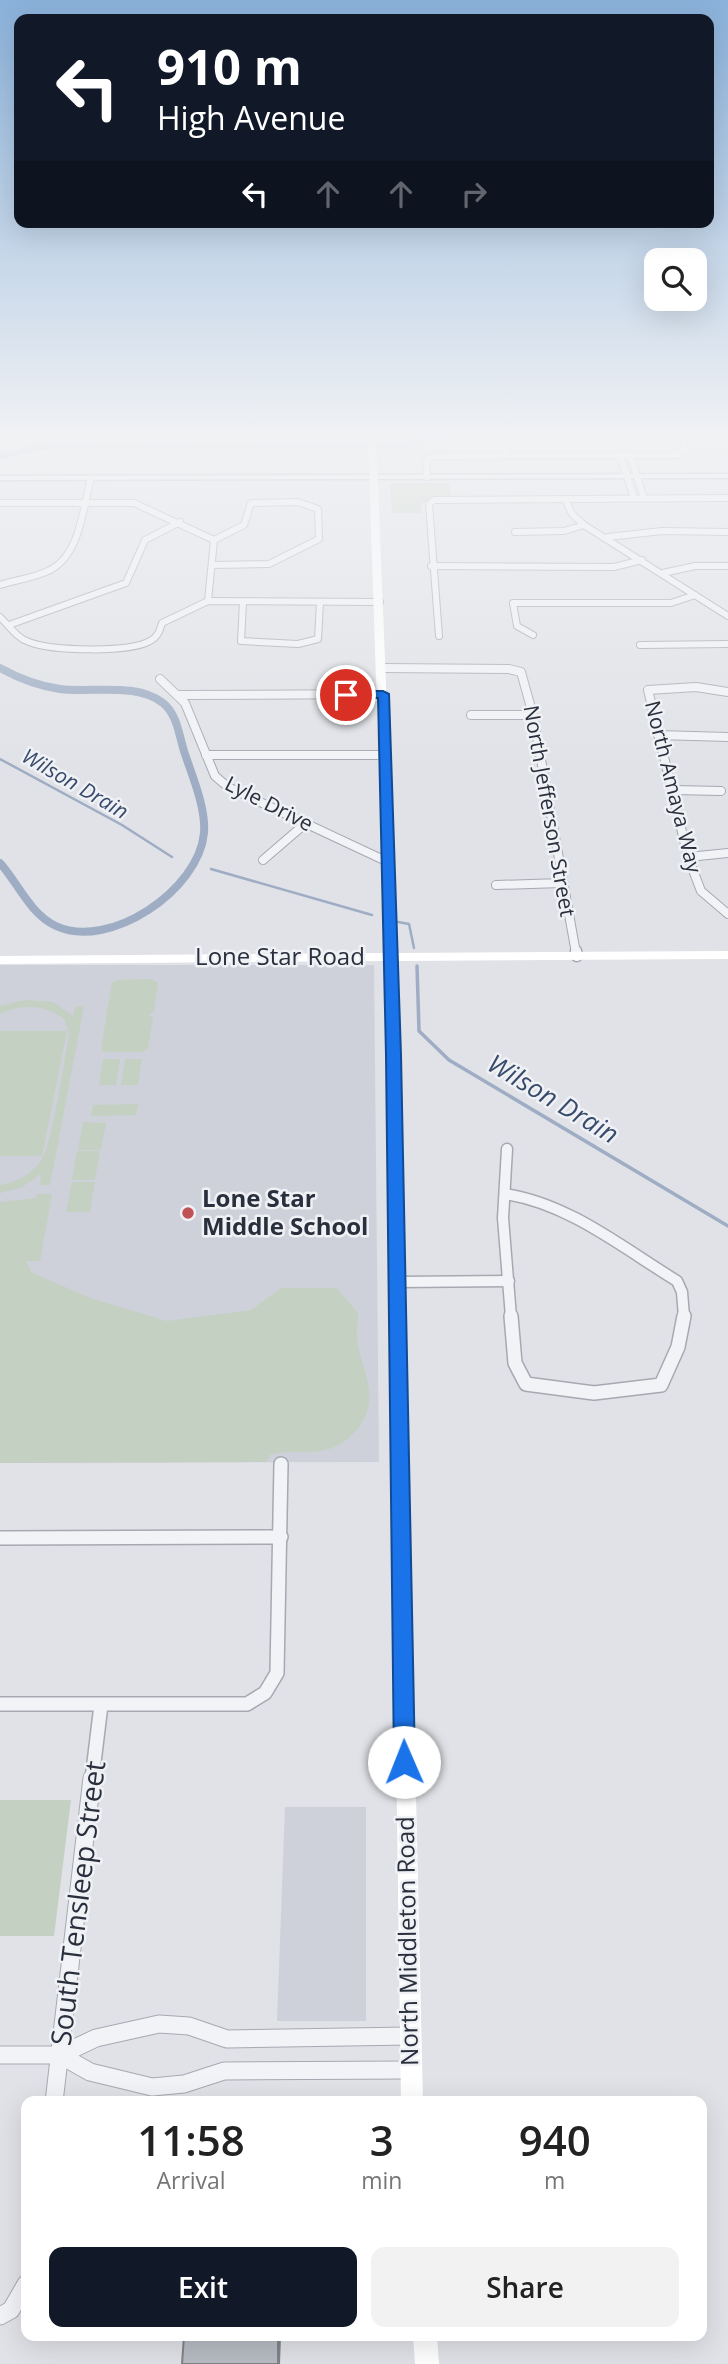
<!DOCTYPE html>
<style>
:root{--surface:#fff;--page:#f2f2f2;--text:#222;--muted:#767676;--accent:#111827}
body{margin:0;font-family:"Open Sans",sans-serif;background:var(--page);color:var(--text);height:100vh;display:flex;flex-direction:column;font-size:26px;white-space:nowrap}
*{box-sizing:border-box;margin:0}
p{font-size:23px;color:var(--muted)}
.icon{flex:none;width:38px;height:38px;fill:none;stroke:currentColor;stroke-width:2;stroke-linecap:round;stroke-linejoin:round}
.map{position:relative;flex:1;overflow:hidden}
.side{position:absolute;left:21px;top:2096px;width:686px;height:245px;display:flex;flex-direction:column;background:var(--surface);border-radius:14px;box-shadow:0 7px 28px #0002}
.side>*{flex:none}
.guide{position:absolute;left:14px;top:14px;width:700px;height:214px;border-radius:14px;box-shadow:0 7px 28px #0002;background:#111827;color:#fff;overflow:hidden}
.tools{position:absolute;left:644px;top:248px;display:grid;gap:14px}
.tools a{display:grid;place-items:center;width:63px;height:63px;border-radius:14px;background:var(--surface);box-shadow:0 7px 28px #0002;font-size:35px}
.pin{position:absolute;display:grid;place-items:center;width:60px;height:60px;color:#fff;margin:-30px;border:4px solid #fff;border-radius:50%;box-shadow:0 2px 7px #0007}
.me{position:absolute;width:77px;margin:-38px;rotate:359deg;stroke-linejoin:round;filter:drop-shadow(0 0 5px #0008)}
.turn{display:flex;align-items:center;gap:24px;height:147px;padding:0 28px;font-size:32px}
.turn .icon{width:91px;height:91px;stroke-width:2.5}
.turn b{display:block;font-size:49px;line-height:60px}
.lanes{display:flex;align-items:center;height:66px;padding:0 28px;background:#0003;justify-content:center;gap:35px;direction:ltr}
.lanes .off{opacity:.35}
.eta{display:flex;justify-content:space-evenly;align-items:center;height:119px;text-align:center}
.eta b{font-size:42px;font-weight:600;line-height:49px}
.primary-button{display:flex;gap:14px;margin-top:auto;padding:14px 28px}
.primary-button a{flex:1;height:80px;border-radius:14px;background:var(--accent);color:#fff;font-size:28px;font-weight:600;line-height:80px;text-align:center}
.primary-button a+a{background:var(--page);color:var(--text)}
.map>svg:first-child{display:block}
.built{fill:#ced1d9}
.green{fill:#c4d0c2}
.lines{fill:none;stroke-linecap:round;stroke-linejoin:round}
.stream-far1{stroke:#9eadc4;stroke-width:2.5}
.stream{stroke:#9eadc4;stroke-width:3.5}
.canal-far1{stroke:#9eadc4;stroke-width:6}
.canal{stroke:#9eadc4;stroke-width:8}
.minor-far4-casing{stroke:#a6a9b1;stroke-width:8}
.minor-far3-casing{stroke:#a6a9b1;stroke-width:10}
.minor-far2-casing{stroke:#a6a9b1;stroke-width:13}
.minor-far1-casing{stroke:#a6a9b1;stroke-width:16}
.minor-casing{stroke:#a6a9b1;stroke-width:19}
.tertiary-casing{stroke:#a6a9b1;stroke-width:3}
.minor-far4{stroke:#f2f3f6;stroke-width:6}
.minor-far3{stroke:#f2f3f6;stroke-width:8}
.minor-far2{stroke:#f2f3f6;stroke-width:10}
.minor-far1{stroke:#f2f3f6;stroke-width:13}
.minor{stroke:#f2f3f6;stroke-width:17}
.tertiary{fill:#f2f3f6;fill-rule:evenodd}
.secondary{fill:#fff;fill-rule:evenodd}
.shaded-wall{fill:#808388}
.building{fill:#b7bbc3;stroke:#808388;stroke-width:2}
.route{fill:#1a73e8;stroke:#114b97;stroke-width:2}
.poi-dot{fill:#c05157;stroke:#eff1f5;stroke-width:2.5}
.labels{text-anchor:middle;stroke-width:5;stroke-linejoin:round;paint-order:stroke}
.far-water-label{font-size:21px;font-style:italic;fill:#384b6c;stroke:#eff1f5}
.far-street-label{font-size:21px;fill:#2a2f3d;stroke:#eff1f5}
.street-label{font-size:24px;fill:#2a2f3d;stroke:#eff1f5}
.poi-label{font-size:24px;font-weight:bold;fill:#2a2f3d;stroke:#eff1f5;text-anchor:start}
.water-label{font-size:26px;font-style:italic;fill:#384b6c;stroke:#eff1f5}
.near-street-label{font-size:28px;fill:#2a2f3d;stroke:#eff1f5}
</style>
<div class="map">
<svg width="728" height="2364" viewBox="0 0 728 2364">
<rect width="100%" height="100%" fill="#e0e2e7"/>
<g class="built">
<path d="M0,965H374L379,1462L0,1463Z"/>
<path d="M285,1807H366V2021H277Z"/>
</g>
<g class="green">
<path d="M393,483H449L451,496L430,498L421,504V513H392L390,485Z"/>
<path d="M152,979L158,983L154,1011L148,1015L153,1018L148,1048L142,1052H104L101,1049L112,983L117,980Z"/>
<path d="M25,1000L53,1002L73,1016L75,1007L84,1006L50,1185H40L41,1174L20,1188L0,1193V1185C16,1182 31,1175 41,1161C53,1142 64,1062 69,1035L65,1020C46,1004 22,1004 0,1014V1006Z"/>
<path d="M0,1031H67L42,1156H0Z"/>
<path d="M103,1059H120L116,1085H99Z"/>
<path d="M125,1059H142L138,1085H121Z"/>
<path d="M138,1104L136,1115L91,1116L93,1105Z"/>
<path d="M83,1122L106,1123L101,1150H78Z"/>
<path d="M77,1151H100L95,1180H72Z"/>
<path d="M72,1182H95L90,1212H66Z"/>
<path d="M37,1194H52L40,1261H26L31,1272L90,1298L167,1321L251,1310L281,1288H337L358,1313C358,1322 356,1331 357,1340C362,1372 381,1397 359,1427C351,1437 342,1445 329,1449C310,1455 288,1449 270,1455L267,1462L0,1463V1202L36,1198Z"/>
<path d="M0,1800H71L54,1936H0Z"/>
</g>
<g class="lines">
<g class="stream-far1">
<path d="M0,759L122,825L172,857"/>
<path d="M211,869L372,915"/>
<path d="M398,922L409,924L414,948"/>
</g>
<path class="stream" d="M417,966L419,1031L449,1060L728,1226"/>
<path class="canal-far1" d="M0,456L55,444L397,446L447,437"/>
<path class="canal" d="M0,668C18,678 39,686 60,689C92,693 136,682 163,703C177,714 179,735 184,751C192,776 206,807 204,833C199,890 109,951 56,926C30,914 18,883 0,863"/>
<defs>
<g id="minor-far4">
<path d="M506,455L508,437"/>
<path d="M620,455L634,498"/>
<path d="M630,455L644,498"/>
<path d="M427,477L426,461L433,456L677,455L685,450L681,437"/>
<path d="M565,499L572,514L584,525L728,616"/>
<path d="M0,503H134L214,540L208,601"/>
<path d="M515,532L564,531L584,525"/>
<path d="M608,537L662,531L728,532"/>
<path d="M213,565L269,564L319,539L318,509L298,502L251,503L244,525L214,540"/>
<path d="M431,566L614,567L642,560"/>
<path d="M663,573L695,566H728"/>
<path d="M0,585C16,580 33,578 48,571C80,557 83,508 91,478"/>
<path d="M243,602L241,641L298,644L318,639L320,602"/>
<path d="M0,617C9,626 17,638 29,642C52,651 129,653 150,641C158,637 160,630 162,623L208,601L380,602"/>
<path d="M9,625L126,583L145,540L180,522"/>
<path d="M533,635L517,626L513,603H671L695,595"/>
<path d="M439,636L429,504L434,500L728,498"/>
<path d="M640,645L728,644"/>
</g>
<g id="minor-far3">
<path d="M382,668L509,669L521,672L533,715L576,953"/>
<path d="M160,679L185,703L215,776L228,787L388,862"/>
<path d="M728,692L696,687L648,690L688,857L701,891L728,914"/>
<path d="M180,695L383,694"/>
<path d="M471,715H533"/>
<path d="M658,735L728,737"/>
<path d="M206,755H385"/>
<path d="M674,790L721,791"/>
<path d="M688,857L728,853"/>
<path d="M263,860L306,823"/>
<path d="M496,885L562,883"/>
</g>
<g id="minor-far2">
<path d="M576,951L577,956"/>
<path d="M507,1149L503,1218L511,1317"/>
<path d="M505,1194C568,1203 623,1248 677,1281L682,1292L684,1317"/>
<path d="M397,1282L509,1281"/>
</g>
<g id="minor-far1">
<path d="M511,1316L515,1363L526,1384L594,1393L661,1385L678,1347L684,1316"/>
<path d="M0,1538L281,1537"/>
<path d="M0,1704H247L265,1693L277,1673L281,1464"/>
<path d="M92,1779L101,1705"/>
</g>
<g id="minor">
<path d="M409,2036L227,2039L189,2026L159,2024L96,2038L60,2055L90,2072L152,2087L184,2084L224,2071L410,2070"/>
<path d="M0,2055H60"/>
<path d="M54,2102L92,1778"/>
<path d="M0,2316L11,2310L26,2284"/>
</g>
<path id="tertiary" d="M728,474V478L0,480V476Z"/>
</defs>
<use href="#minor-far4" class="minor-far4-casing"/>
<use href="#minor-far3" class="minor-far3-casing"/>
<use href="#minor-far2" class="minor-far2-casing"/>
<use href="#minor-far1" class="minor-far1-casing"/>
<use href="#minor" class="minor-casing"/>
<use href="#tertiary" class="tertiary-casing"/>
<use href="#minor-far4" class="minor-far4"/>
<use href="#minor-far3" class="minor-far3"/>
<use href="#minor-far2" class="minor-far2"/>
<use href="#minor-far1" class="minor-far1"/>
<use href="#minor" class="minor"/>
<use href="#tertiary" class="tertiary"/>
<g class="secondary">
<path d="M368,437H376L397,953L728,951V959L397,961L423,2102H401L385,961L0,964V956L385,953Z"/>
<path d="M413,2336H437L439,2364H415Z"/>
</g>
</g>
<path class="shaded-wall" d="M278,2336H281L280,2364H278Z"/>
<path class="building" d="M184,2336H278V2364H182Z"/>
<linearGradient id="sky" x2="0" y2="1"><stop stop-color="#8ab1da"/><stop offset="0.57" stop-color="#f1f2f4"/><stop offset="1" stop-color="#f1f2f4" stop-opacity="0"/></linearGradient>
<rect width="728" height="768" fill="url(#sky)"/>
<path class="route" d="M346,691H383L389,694L401,1055L415,1762L412,1770L404,1773L397,1770L394,1762L386,1055L378,698L342,697L340,695Z"/>
<circle class="poi-dot" cx="188" cy="1213" r="7"/>
<g class="labels">
<g class="far-water-label">
<text transform="translate(75 784) rotate(30)" y="7">Wilson Drain</text>
</g>
<g class="far-street-label">
<text transform="translate(673 787) rotate(76)" y="7">North Amaya Way</text>
<text transform="translate(269 804) rotate(27)" y="7">Lyle Drive</text>
<text transform="translate(549 811) rotate(80)" y="7">North Jefferson Street</text>
</g>
<g class="street-label">
<text x="280" y="965">Lone Star Road</text>
<text transform="translate(408 1941) rotate(-91)" y="8">North Middleton Road</text>
</g>
<g class="poi-label">
<text x="202" y="1207">Lone Star<tspan x="202" dy="28">Middle School</tspan></text>
</g>
<g class="water-label">
<text transform="translate(553 1099) rotate(31)" y="9">Wilson Drain</text>
</g>
<g class="near-street-label">
<text transform="translate(78 1903) rotate(-83)" y="10">South Tensleep Street</text>
</g>
</g>
</svg>
<div class="tools">
<a><svg class="icon" aria-label="search" viewBox="0 0 24 24"><circle cx="10" cy="10" r="6"/><path d="M15 15l6 6"/></svg></a>
</div>
<div class="pin" style="left:346px;top:695px;background:#d93025"><svg class="icon" aria-label="arrive" viewBox="0 0 24 24"><path d="M6 21V4h12l-3 4 3 4H6"/></svg></div>
<svg class="me" style="left:404px;top:1762px" viewBox="-20 -20 40 40"><circle r="19" fill="#fff"/><path d="M0-13L10 11 0 6-10 11z" fill="#1a73e8"/></svg>
<div class="guide">
<div class="turn"><svg class="icon" aria-label="left" viewBox="0 0 24 24"><path d="M17 20v-9H6M10 6l-5 5 5 5"/></svg><div><b>910 m</b>High Avenue</div></div>
<div class="lanes"><svg class="icon" aria-label="left" viewBox="0 0 24 24"><path d="M17 20v-9H6M10 6l-5 5 5 5"/></svg><svg class="icon off" aria-label="ahead" viewBox="0 0 24 24"><path d="M12 20V5M6 11l6-6 6 6"/></svg><svg class="icon off" aria-label="ahead" viewBox="0 0 24 24"><path d="M12 20V5M6 11l6-6 6 6"/></svg><svg class="icon off" aria-label="right" viewBox="0 0 24 24"><path d="M7 20v-9h11M14 6l5 5-5 5"/></svg></div>
</div>
<section class="side">
<div class="eta">
<div><b>11:58</b><p>Arrival</p></div>
<div><b>3</b><p>min</p></div>
<div><b>940</b><p>m</p></div>
</div>
<div class="primary-button"><a>Exit</a><a>Share</a></div>
</section>
</div>
